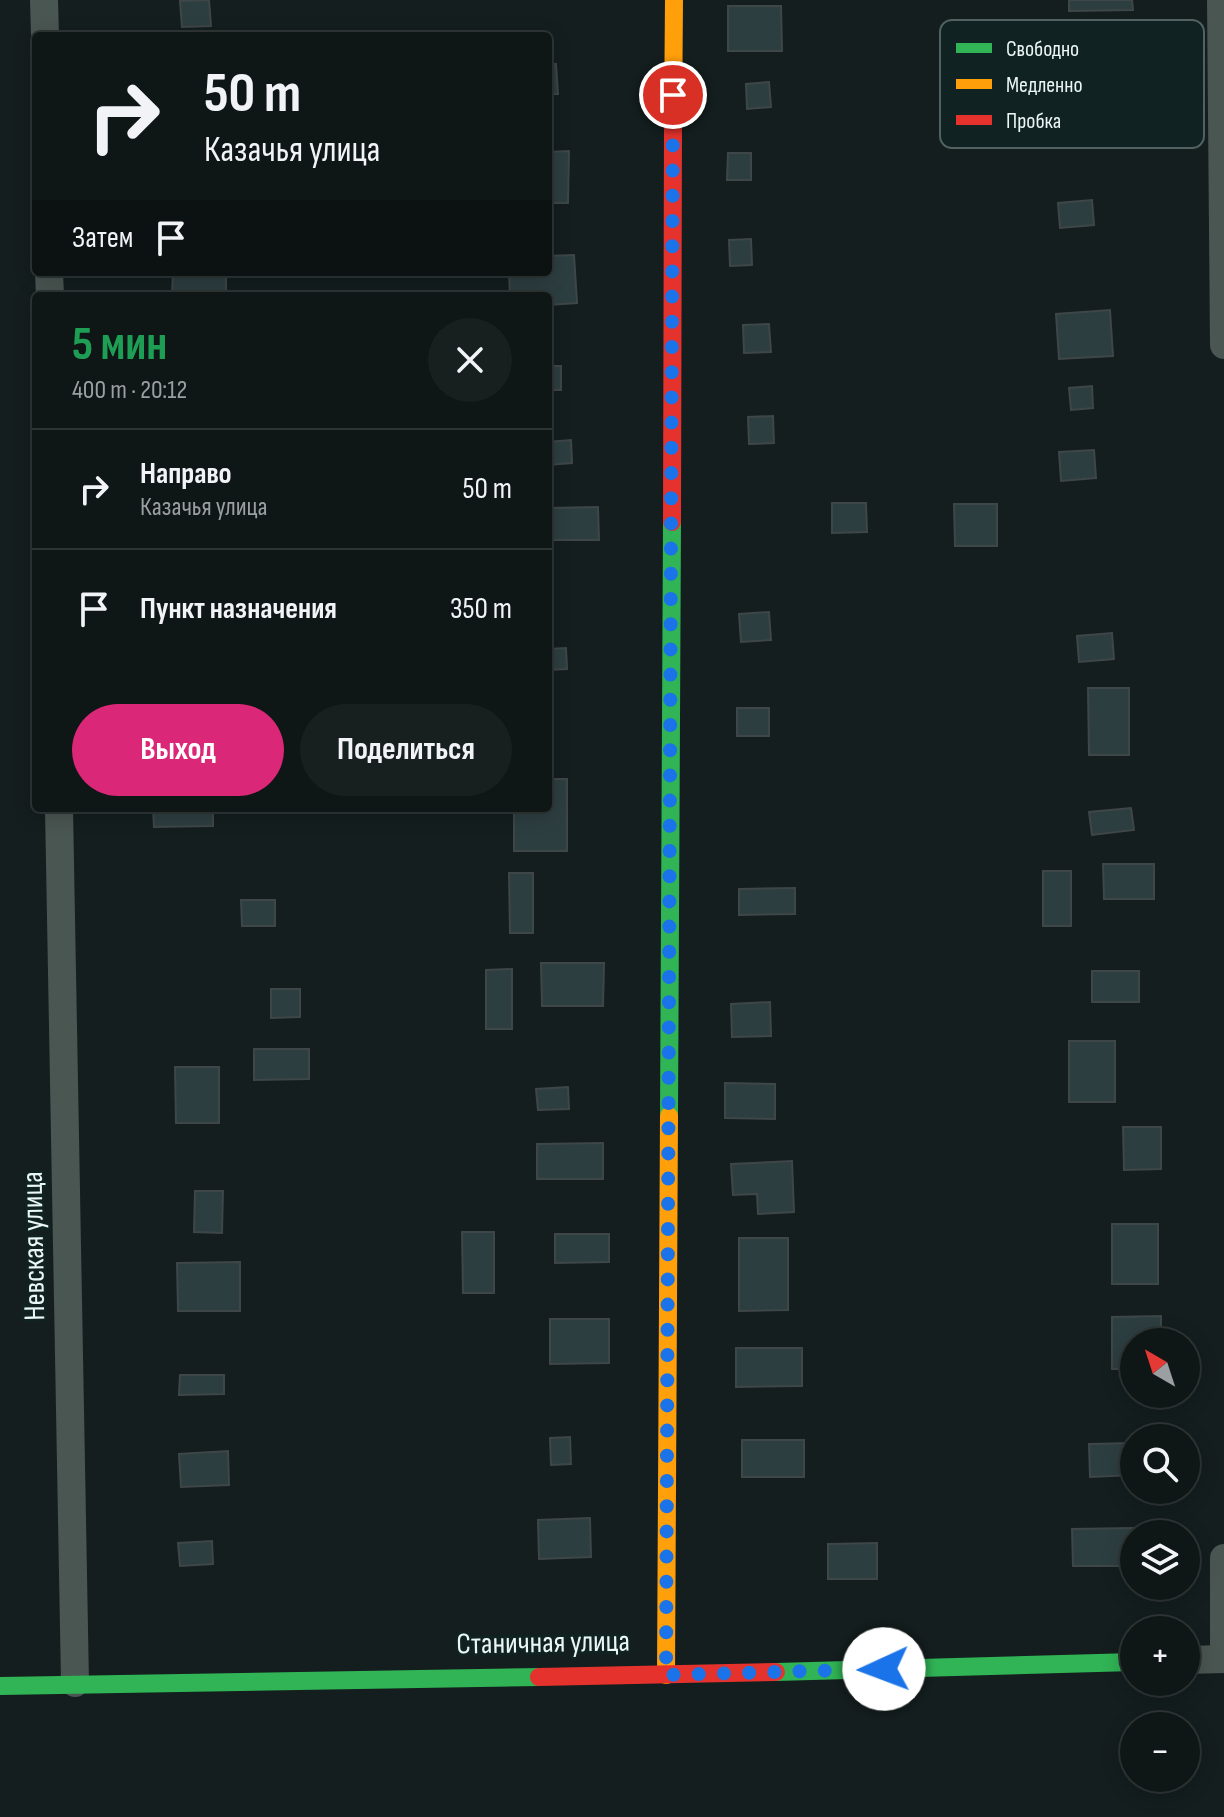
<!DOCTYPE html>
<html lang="ru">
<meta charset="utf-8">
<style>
:root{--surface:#0f1616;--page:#181f1f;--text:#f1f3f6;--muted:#9b9fa1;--line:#2f3535;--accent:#db2777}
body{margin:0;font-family:"Sofia Sans Condensed",sans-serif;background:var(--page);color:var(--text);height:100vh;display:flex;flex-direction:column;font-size:30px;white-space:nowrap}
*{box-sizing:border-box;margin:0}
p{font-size:26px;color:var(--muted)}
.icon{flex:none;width:44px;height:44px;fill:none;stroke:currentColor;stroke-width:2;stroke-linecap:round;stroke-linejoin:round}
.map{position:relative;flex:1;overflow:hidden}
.sheet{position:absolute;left:32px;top:292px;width:520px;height:520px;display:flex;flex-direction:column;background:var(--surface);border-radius:8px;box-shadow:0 4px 20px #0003,0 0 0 2px var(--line)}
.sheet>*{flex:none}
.guide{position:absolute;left:32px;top:32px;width:520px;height:244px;border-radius:8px;box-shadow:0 4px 20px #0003,0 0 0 2px var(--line);background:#0f1616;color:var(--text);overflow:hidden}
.needle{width:52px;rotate:321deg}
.tools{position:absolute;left:1120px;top:1328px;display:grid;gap:16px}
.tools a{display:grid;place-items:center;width:80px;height:80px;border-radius:50%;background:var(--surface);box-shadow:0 4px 20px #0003,0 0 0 2px var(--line);font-size:40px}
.pin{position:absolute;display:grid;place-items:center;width:68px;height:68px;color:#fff;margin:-34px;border:4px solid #fff;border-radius:50%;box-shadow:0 2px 8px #0007}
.me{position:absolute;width:88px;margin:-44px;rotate:268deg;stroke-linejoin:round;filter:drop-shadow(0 0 6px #0008)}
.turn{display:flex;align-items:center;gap:28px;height:168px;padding:0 40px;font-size:36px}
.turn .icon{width:104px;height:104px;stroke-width:2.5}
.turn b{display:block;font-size:56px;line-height:68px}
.then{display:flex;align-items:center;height:76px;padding:0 40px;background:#0003;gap:16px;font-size:30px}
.round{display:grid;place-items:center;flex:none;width:84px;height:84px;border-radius:42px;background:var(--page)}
.summary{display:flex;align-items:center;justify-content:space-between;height:136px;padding:0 40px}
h1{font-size:48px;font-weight:700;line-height:60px;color:#1e9e55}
.cta{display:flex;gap:16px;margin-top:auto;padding:16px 40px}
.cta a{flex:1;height:92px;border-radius:48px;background:var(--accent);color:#fff;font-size:32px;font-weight:700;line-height:92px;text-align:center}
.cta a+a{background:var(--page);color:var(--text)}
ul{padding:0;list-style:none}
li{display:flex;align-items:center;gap:24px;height:120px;padding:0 40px;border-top:2px solid var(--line)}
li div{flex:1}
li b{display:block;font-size:30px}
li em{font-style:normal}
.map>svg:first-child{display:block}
.building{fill:#2d3e41;stroke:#3f4648;stroke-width:2}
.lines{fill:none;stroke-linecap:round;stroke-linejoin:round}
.street{stroke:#4a5652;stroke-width:28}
.fast{stroke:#30b455;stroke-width:18}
.slow{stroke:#ff9f0a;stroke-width:18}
.jam{stroke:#e5322d;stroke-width:18}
.route{stroke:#1a73e8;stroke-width:14;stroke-dasharray:0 25.2}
.labels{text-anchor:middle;stroke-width:6;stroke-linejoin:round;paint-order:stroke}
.street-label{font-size:30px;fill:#ebf6f6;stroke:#102222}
.key{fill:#102222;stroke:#526262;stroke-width:2}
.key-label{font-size:22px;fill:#ebf6f6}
</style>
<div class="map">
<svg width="1224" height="1817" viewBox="0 0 1224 1817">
<rect width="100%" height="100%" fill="#141e1e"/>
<g class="building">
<path d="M209,0L211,26L182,27L180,1Z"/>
<path d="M1069,0H1132L1133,10L1069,11Z"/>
<path d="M728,6H781L782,51H728Z"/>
<path d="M548,64H556L558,94H548Z"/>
<path d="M769,82L771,107L747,109L746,84Z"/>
<path d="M569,151L568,203H548V152Z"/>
<path d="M728,153H751V180H727Z"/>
<path d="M1092,200L1094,225L1060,228L1058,203Z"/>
<path d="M751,239L752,265L730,266L729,240Z"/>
<path d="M574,255L577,303L548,305V296H510L509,272H548V256Z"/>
<path d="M173,272H226V296H172Z"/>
<path d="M1110,310L1113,356L1059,359L1056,314Z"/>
<path d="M769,324L771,352L744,353L743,325Z"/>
<rect x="548" y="366" width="13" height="24"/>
<path d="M1092,386L1093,408L1071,410L1069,388Z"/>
<path d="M773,416L774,443L749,444L748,417Z"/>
<path d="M571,440L572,463L548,465V442Z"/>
<path d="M1094,450L1096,478L1061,481L1059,452Z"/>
<path d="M832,503H866L867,532L832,533Z"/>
<path d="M954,504H997V546H955Z"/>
<path d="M598,507L599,540H548V508Z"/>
<path d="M769,612L771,640L741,642L739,614Z"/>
<path d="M1112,633L1114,659L1079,662L1077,636Z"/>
<path d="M566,648L567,669L548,670V649Z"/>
<path d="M1088,688H1129V755H1089Z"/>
<rect x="737" y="708" width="32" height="28"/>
<path d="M548,779H567V851H514V808H548Z"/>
<path d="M153,808H213V826L154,827Z"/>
<path d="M1131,808L1134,830L1092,835L1089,812Z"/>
<path d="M1103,864H1154V899H1104Z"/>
<rect x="1043" y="871" width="28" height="55"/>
<path d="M509,873H533V933H510Z"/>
<path d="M795,888V914L739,915V889Z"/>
<path d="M241,900H275V926H242Z"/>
<path d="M541,963H604L603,1006H542Z"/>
<path d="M512,969V1029H486V970Z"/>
<rect x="1092" y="971" width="47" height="31"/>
<path d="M271,989H300V1017L271,1018Z"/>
<path d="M770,1002L771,1036L732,1037L731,1004Z"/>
<rect x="1069" y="1041" width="46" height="61"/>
<path d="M254,1049H309V1079L254,1080Z"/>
<path d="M175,1067H219V1123H176Z"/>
<path d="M725,1083L775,1084V1119L725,1118Z"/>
<path d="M568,1087L569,1109L538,1110L536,1089Z"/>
<path d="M1123,1127H1161V1169L1124,1170Z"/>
<path d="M603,1143V1179H537V1144Z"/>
<path d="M792,1161L794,1212L758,1214L757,1194L733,1195L731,1164Z"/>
<path d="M195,1191H223L222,1233L194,1232Z"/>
<rect x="1112" y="1224" width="46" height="60"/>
<path d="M462,1232H494V1293H463Z"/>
<path d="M555,1234H609V1262L555,1263Z"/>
<path d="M739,1238H788V1310L739,1311Z"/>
<path d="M240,1262V1311H178L177,1263Z"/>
<path d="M1161,1316V1342H1134V1369H1112V1317Z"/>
<path d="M550,1319H609V1363L550,1364Z"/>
<path d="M736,1348H802V1386L736,1387Z"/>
<path d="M180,1375H224V1394L179,1395Z"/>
<path d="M570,1437L571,1464L551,1465L550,1438Z"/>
<rect x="742" y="1440" width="62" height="37"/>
<path d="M1134,1443V1475L1090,1477L1089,1444Z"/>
<path d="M228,1451L229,1485L181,1487L179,1454Z"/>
<path d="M590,1518L591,1557L539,1559L538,1520Z"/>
<path d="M1133,1528V1566H1073L1072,1529Z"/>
<path d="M212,1541L213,1564L180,1566L178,1543Z"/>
<path d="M877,1543V1579H828V1544Z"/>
</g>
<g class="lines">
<g class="street">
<path d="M44,0L45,36"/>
<path d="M1221,0L1224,345"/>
<path d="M49,272L50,296"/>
<path d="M59,808L75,1683"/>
<path d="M1224,1659V1558"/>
<path d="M1186,1660L1224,1659"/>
</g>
<g class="fast">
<path d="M669,1116L672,522"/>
<path d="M776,1672L1134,1662"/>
<path d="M0,1686L539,1677"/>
</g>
<g class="slow">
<path d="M673,124L674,0"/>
<path d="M666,1675L669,1116"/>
</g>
<g class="jam">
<path d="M672,522L673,124"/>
<path d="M539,1677L776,1672"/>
</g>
</g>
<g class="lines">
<path class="route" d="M673,95L666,1675L884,1669"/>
</g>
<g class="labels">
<g class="street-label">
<text transform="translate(33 1246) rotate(-91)" y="10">Невская улица</text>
<text transform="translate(543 1642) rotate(-1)" y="10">Станичная улица</text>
</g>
</g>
<rect x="940" y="20" width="264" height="128" rx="12" class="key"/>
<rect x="956" y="43" width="36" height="10" fill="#30b455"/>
<rect x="956" y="79" width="36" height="10" fill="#ff9f0a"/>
<rect x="956" y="115" width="36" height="10" fill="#e5322d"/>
<g class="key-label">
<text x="1006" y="56">Свободно</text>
<text x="1006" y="92">Медленно</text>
<text x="1006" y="128">Пробка</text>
</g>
</svg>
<div class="tools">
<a><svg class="needle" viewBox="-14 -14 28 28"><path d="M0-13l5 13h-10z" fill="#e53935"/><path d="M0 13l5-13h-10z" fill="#9b9fa1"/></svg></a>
<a><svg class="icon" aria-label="search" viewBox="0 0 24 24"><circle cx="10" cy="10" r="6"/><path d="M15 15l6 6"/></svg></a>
<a><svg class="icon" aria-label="layers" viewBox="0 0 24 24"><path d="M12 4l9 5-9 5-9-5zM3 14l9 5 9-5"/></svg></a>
<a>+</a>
<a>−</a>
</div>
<div class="pin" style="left:673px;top:95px;background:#d93025"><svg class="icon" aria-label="arrive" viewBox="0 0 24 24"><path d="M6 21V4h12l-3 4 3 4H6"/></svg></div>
<svg class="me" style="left:884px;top:1669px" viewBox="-20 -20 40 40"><circle r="19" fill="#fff"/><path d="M0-13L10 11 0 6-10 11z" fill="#1a73e8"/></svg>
<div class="guide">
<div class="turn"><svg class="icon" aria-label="right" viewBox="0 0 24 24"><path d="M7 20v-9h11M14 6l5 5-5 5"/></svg><div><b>50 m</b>Казачья улица</div></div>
<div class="then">Затем<svg class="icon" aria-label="arrive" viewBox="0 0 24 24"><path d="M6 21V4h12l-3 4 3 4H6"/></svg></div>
</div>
<section class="sheet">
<div class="summary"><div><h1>5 мин</h1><p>400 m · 20:12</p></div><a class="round"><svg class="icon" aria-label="close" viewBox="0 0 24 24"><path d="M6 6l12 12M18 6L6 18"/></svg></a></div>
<ul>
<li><svg class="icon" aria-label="right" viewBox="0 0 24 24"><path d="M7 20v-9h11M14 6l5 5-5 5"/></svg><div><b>Направо</b><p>Казачья улица</p></div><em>50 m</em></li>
<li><svg class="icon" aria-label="arrive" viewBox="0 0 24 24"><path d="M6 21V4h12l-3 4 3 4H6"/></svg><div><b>Пункт назначения</b></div><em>350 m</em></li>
</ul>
<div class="cta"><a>Выход</a><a>Поделиться</a></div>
</section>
</div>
